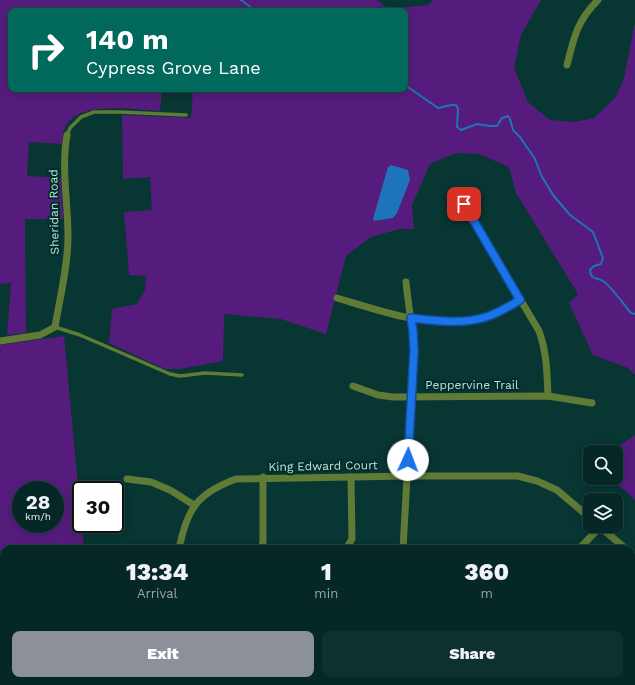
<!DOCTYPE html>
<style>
:root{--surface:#052826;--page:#0e302e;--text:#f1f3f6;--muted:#97a6a7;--line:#264443;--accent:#8c9099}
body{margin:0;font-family:"Work Sans",sans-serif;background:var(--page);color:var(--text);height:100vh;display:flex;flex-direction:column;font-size:15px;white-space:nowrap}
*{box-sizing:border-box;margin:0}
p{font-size:13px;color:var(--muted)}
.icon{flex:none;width:22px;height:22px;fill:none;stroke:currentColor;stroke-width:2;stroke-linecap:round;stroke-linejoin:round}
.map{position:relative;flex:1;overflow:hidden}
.details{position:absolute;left:0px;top:545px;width:635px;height:140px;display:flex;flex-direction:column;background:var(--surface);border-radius:12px 12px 0 0;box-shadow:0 2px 10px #0003,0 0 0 1px var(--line)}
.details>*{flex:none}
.top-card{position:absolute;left:8px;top:8px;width:400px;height:84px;border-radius:8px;box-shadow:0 2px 10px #0003,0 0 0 1px var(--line);background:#00695c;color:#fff;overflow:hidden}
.controls{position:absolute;left:583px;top:445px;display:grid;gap:8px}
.controls a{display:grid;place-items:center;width:40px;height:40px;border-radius:8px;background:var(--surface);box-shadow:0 2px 10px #0003,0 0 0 1px var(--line);font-size:20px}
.speed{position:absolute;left:12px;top:481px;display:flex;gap:8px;font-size:20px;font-weight:700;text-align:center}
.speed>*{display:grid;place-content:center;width:52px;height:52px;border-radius:50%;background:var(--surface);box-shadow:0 2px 10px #0003,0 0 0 1px var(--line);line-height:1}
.speed small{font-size:10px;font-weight:400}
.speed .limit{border:2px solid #111;border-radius:6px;background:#fff;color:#111}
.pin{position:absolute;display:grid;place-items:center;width:34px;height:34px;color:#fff;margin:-17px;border-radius:8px;box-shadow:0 2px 6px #0006}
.me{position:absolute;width:44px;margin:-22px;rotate:2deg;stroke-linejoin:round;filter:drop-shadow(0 0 3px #0008)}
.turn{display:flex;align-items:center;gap:14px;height:84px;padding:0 12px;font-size:18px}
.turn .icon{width:52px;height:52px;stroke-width:2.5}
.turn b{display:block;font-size:28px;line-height:34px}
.eta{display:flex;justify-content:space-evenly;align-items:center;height:68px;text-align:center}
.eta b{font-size:24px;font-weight:800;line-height:28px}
.cta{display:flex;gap:8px;margin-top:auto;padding:8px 12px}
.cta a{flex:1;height:46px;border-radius:8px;background:var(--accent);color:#fff;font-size:16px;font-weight:800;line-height:46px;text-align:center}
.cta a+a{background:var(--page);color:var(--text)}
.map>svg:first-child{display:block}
.green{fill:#561c7d;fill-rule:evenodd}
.water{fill:#1d74b8}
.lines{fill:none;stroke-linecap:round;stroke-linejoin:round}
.stream{stroke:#1d74b8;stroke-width:2}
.service{stroke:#5f7b36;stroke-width:3.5}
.minor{stroke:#5f7b36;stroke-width:7}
.route-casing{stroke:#114b97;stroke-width:10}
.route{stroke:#1a73e8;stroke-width:7}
.labels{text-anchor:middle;stroke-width:4;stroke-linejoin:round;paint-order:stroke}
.street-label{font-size:12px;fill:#bae0dc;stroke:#002c29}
</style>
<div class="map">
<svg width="635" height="685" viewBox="0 0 635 685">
<rect width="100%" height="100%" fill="#073633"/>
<g class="green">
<path d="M0,0H377L389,9L428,5L433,0H541L521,35L514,68L528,102L550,120L574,122L594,118L615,98L624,79L634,26L635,25V375L628,368L593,355L569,303L578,294L516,193L509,167L479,154L456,153L430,164L412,205L414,229H399L371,237L346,256L326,334L281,319L224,314L223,361L179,369H165L109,343L112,309L137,304L145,290L146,276L129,275L124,212L152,210L150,177L123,179L122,115L191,118L193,89H405V11H11V89H162L160,111C134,110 80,100 66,126C62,132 63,138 62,144L29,142L27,176L61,178L63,219H25L26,333L7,335L11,283L0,284Z"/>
<path d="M64,336L84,549H4V652H0V345ZM21,490H55V524H21Z"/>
<path d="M635,435V500L611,478H616V452H610Z"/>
<path d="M631,607L635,613V685H428L421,681H631Z"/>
<path d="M107,681H149L143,685H106Z"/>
</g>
<path class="water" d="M391,165L408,170L410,180L397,213L393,218L374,221L373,219L388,167Z"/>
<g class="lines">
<g class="stream">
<path d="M241,0L252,8L261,11"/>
<path d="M405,85L438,108L451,105H456L458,109L457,127L461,130L477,124L490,126H497L502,118L508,116L510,119L513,130L520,137L535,159L541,175L553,195L570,215L593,232L603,258L601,264L594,266L590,270C591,281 597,277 603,281C610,285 625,306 631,313L635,314"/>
<path d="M0,580L4,582"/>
<path d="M631,676H635"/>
<path d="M598,681L606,685"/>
<path d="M625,685L627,681"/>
</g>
<g class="service">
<path d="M67,135L70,128L81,117L94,112H120L186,115"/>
<path d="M55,327L80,335L170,374L180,376L205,373L242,375"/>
</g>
<g class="minor">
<path d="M567,65C574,37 577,21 598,0"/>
<path d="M464,204L539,331C547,353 547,374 548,396"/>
<path d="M337,298C380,311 431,329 476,320C492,316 506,308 521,300"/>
<path d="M0,341L40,335L55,327C60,297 68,266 68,236C68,202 61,168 67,135"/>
<path d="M353,386L378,395L393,397L548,396L592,403"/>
<path d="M127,479L151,482L170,490L194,505"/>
<path d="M599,526L626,549"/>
<path d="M179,549C187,508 198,493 236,479L408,476H518L537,481L557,490L590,518"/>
<path d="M261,549L263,542V477"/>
<path d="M346,549L352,539L351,477"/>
<path d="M403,549L414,351C413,328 408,305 406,282"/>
<path d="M579,549L600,527"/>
<path d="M631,554L635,557"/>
<path d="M342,681L348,685"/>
<path d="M157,685L164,681"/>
<path d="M368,685L370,681"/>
</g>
</g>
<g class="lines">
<defs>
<path id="route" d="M408,460L414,351L413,331L411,318C438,321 463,325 489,316C500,312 510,306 520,300L464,204"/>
</defs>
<use href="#route" class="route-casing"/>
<use href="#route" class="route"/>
</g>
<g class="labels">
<g class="street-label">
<text transform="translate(54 212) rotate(-91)" y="4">Sheridan Road</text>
<text x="472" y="389">Peppervine Trail</text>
<text transform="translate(323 466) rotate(-1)" y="4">King Edward Court</text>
</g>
</g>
</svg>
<div class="controls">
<a><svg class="icon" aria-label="search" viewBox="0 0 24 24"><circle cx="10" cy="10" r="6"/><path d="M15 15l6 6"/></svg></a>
<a><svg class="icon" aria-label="layers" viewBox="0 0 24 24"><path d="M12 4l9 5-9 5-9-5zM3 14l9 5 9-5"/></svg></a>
</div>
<div class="speed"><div>28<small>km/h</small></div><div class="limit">30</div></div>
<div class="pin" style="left:464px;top:204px;background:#d93025"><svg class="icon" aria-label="arrive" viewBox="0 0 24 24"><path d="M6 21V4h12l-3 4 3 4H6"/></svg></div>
<svg class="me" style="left:408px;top:460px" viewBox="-20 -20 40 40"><circle r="19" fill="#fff"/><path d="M0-13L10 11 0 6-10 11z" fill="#1a73e8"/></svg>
<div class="top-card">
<div class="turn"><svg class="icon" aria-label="right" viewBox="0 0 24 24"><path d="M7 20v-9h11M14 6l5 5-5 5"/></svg><div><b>140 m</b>Cypress Grove Lane</div></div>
</div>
<section class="details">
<div class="eta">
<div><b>13:34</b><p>Arrival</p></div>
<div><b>1</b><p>min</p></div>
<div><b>360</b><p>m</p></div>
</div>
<div class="cta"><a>Exit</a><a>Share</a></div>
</section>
</div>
